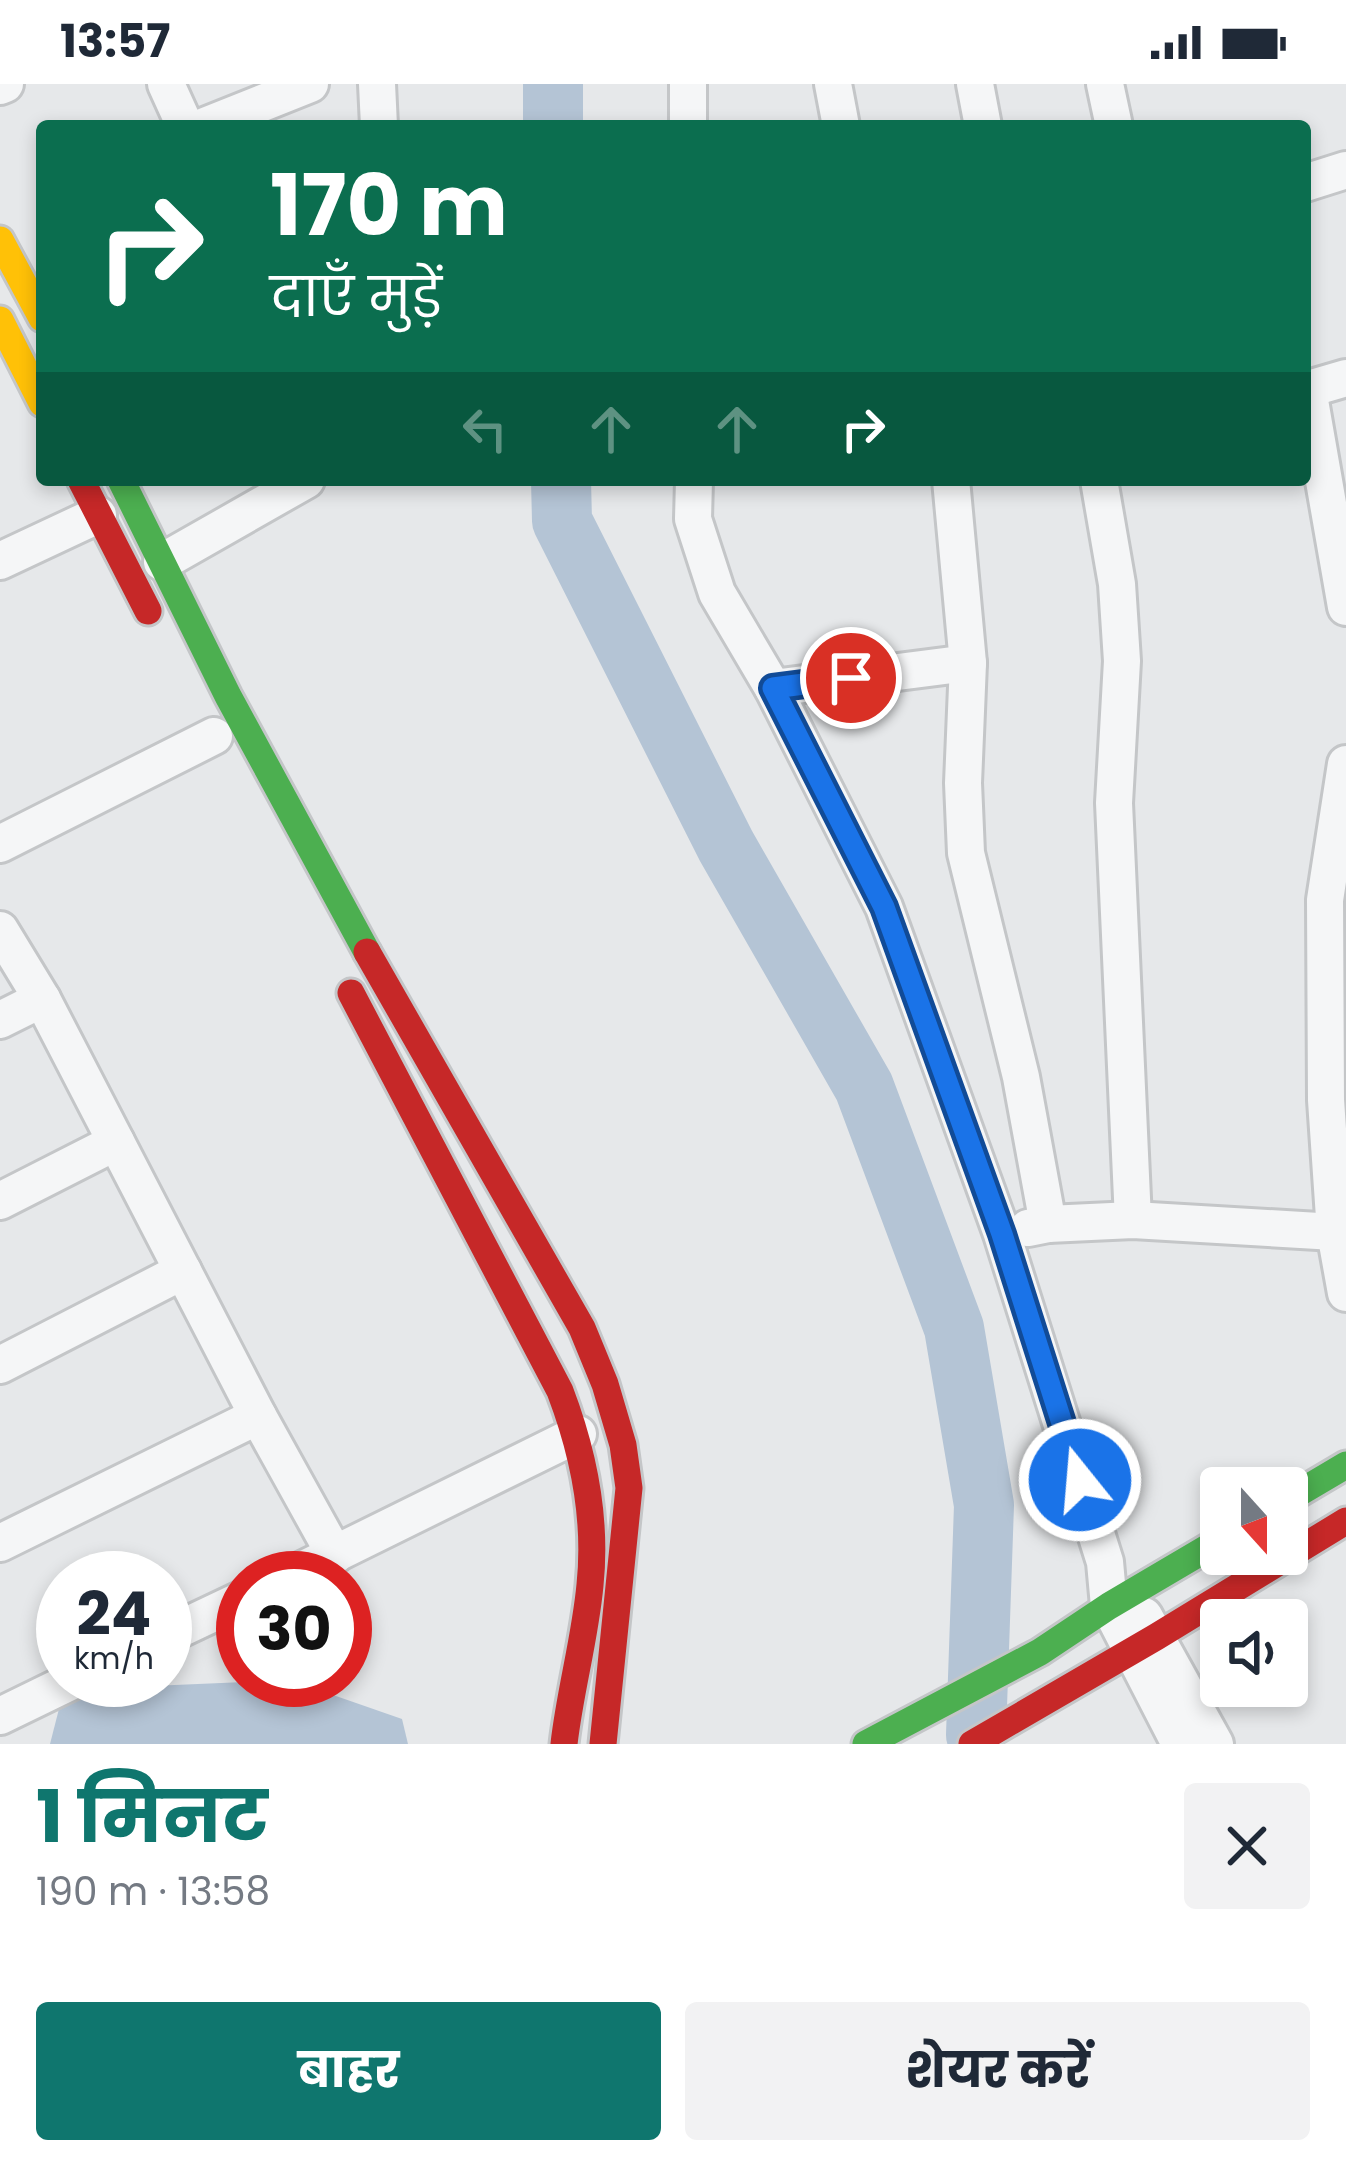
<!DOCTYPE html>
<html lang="hi">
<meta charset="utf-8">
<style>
:root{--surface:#fff;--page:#f2f2f3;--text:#1f2937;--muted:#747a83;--accent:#0f766e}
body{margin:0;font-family:Poppins,"Noto Sans Devanagari",sans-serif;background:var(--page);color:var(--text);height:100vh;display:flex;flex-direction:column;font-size:45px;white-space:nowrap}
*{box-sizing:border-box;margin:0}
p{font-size:39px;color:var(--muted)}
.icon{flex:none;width:66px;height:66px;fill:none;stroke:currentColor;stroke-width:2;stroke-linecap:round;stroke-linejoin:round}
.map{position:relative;height:1660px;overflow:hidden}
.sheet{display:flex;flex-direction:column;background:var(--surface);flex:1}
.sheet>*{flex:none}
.top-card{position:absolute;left:36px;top:36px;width:1275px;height:366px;border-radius:12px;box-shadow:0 6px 18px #0003;background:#0b6e4f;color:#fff;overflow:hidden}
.needle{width:78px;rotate:159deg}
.controls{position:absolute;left:1200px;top:1383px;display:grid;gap:24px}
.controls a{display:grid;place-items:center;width:108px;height:108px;border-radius:12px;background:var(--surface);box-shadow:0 6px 18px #0003;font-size:60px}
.speed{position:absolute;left:36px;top:1467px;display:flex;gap:24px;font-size:60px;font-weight:700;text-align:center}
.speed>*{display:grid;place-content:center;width:156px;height:156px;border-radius:50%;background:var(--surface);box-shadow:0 6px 18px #0003;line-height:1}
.speed small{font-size:30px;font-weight:400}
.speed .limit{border:18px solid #d22;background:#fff;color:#111}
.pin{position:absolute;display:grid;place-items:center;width:102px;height:102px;color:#fff;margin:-51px;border:6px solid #fff;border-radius:50%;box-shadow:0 3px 12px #0007}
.me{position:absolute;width:132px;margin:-66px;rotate:343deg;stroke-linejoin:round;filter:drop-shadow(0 0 9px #0008)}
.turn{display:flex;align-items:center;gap:42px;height:252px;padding:0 36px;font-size:54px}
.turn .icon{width:156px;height:156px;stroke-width:2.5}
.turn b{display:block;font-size:84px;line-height:102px}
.lanes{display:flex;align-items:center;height:114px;padding:0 36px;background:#0003;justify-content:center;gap:60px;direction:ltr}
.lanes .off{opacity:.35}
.round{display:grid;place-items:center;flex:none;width:126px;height:126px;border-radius:12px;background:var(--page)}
.head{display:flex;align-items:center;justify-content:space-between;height:204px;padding:0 36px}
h1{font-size:72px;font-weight:700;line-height:90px;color:var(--accent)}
.primary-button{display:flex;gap:24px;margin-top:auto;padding:24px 36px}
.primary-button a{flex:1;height:138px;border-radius:12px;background:var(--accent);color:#fff;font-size:48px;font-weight:700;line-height:138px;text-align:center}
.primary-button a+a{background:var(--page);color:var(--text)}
.status{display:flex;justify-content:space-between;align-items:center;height:84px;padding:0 60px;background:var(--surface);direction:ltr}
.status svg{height:33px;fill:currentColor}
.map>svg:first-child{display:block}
.water{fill:#b4c4d5}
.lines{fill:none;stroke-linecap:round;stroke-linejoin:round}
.river{stroke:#b4c4d5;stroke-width:60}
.street-casing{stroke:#c4c6c8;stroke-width:42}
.fast-casing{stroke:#c4c6c8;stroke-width:33}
.slow-casing{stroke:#c4c6c8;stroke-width:33}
.jam-casing{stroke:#c4c6c8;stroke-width:33}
.street{stroke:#f5f6f7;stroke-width:36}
.fast{stroke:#4caf50;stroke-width:27}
.slow{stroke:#ffc107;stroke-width:27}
.jam{stroke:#c62828;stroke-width:27}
.route-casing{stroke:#114b97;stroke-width:30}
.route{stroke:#1a73e8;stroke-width:21}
</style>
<div class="status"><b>13:57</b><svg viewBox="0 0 49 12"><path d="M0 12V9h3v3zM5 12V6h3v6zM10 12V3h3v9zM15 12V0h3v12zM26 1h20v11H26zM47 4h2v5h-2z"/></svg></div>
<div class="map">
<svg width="1346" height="1660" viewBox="0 0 1346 1660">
<rect width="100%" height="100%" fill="#e6e8ea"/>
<path class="water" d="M290,1596L402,1635L408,1660H50L61,1617L105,1604Z"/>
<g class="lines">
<g class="river">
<path d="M553,0V42"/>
<path d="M561,396L562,437L726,762L864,1003L954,1244L984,1421L976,1651"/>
</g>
<defs>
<g id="street">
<path d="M166,0L185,42"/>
<path d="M377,0L379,42"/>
<path d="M688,0V42"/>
<path d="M833,0L841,42"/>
<path d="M975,0L983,42"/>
<path d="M1105,0L1114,42"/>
<path d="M0,2L5,0"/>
<path d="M205,42L310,0"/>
<path d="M1305,99L1346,86"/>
<path d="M1308,305L1346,523"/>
<path d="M1305,306L1346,294"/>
<path d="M694,396L693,435L717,509L773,604L884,823L1002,1150L1105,1478L1109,1522L1180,1660"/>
<path d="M951,396L968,579L963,699L966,769L1021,993L1048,1140"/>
<path d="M1099,396L1117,500L1122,577L1114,719L1133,1136"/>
<path d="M0,477L98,431"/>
<path d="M162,478L306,396"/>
<path d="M773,604L968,579"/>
<path d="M1346,680L1325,816L1326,1016L1335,1148L1346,1209"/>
<path d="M0,760L214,652"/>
<path d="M0,846L42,915L258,1332L335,1471"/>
<path d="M0,936L42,915"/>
<path d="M0,1117L116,1058"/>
<path d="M1028,1144L1048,1140L1133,1136L1335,1148"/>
<path d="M0,1281L183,1187"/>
<path d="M0,1459L258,1332"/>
<path d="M286,1494L578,1350"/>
<path d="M1144,1532L1215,1660"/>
<path d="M165,1552L243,1515"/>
<path d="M0,1632L74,1596"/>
</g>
<g id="fast">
<path d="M121,396L228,612L367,868"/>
<path d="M1287,1416L1346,1381"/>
<path d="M866,1660L1040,1568L1109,1522L1221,1456"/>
</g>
<g id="slow">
<path d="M0,156L42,234"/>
<path d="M0,236L42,319"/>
</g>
<g id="jam">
<path d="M81,396L148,527"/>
<path d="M367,868L582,1244L605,1300L623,1361L629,1404L603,1660"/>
<path d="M351,909L560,1307C584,1370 597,1434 590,1501C585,1555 570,1607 564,1660"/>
<path d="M972,1660L1156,1553L1346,1437"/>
</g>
</defs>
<use href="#street" class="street-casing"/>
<use href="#fast" class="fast-casing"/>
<use href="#slow" class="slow-casing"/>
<use href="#jam" class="jam-casing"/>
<use href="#street" class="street"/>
<use href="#fast" class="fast"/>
<use href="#slow" class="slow"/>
<use href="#jam" class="jam"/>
</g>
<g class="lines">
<defs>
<path id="route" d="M851,594L773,604L884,823L1002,1150L1080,1396"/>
</defs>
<use href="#route" class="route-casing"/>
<use href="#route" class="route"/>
</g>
</svg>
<div class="controls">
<a><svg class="needle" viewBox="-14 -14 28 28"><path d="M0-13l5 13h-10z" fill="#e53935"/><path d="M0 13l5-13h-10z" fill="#747a83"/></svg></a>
<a><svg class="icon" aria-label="sound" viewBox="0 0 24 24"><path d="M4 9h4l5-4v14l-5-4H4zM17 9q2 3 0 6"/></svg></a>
</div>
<div class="speed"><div>24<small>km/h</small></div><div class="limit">30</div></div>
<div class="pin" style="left:851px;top:594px;background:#d93025"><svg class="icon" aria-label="arrive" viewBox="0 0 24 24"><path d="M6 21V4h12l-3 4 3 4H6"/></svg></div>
<svg class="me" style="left:1080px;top:1396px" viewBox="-20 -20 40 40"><circle r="17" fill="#1a73e8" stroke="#fff" stroke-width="3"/><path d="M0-11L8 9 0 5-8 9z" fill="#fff"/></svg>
<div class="top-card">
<div class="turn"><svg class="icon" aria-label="right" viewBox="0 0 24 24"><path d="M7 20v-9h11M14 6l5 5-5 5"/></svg><div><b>170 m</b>दाएँ मुड़ें</div></div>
<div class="lanes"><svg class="icon off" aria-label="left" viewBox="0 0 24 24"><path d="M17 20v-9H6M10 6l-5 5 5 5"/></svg><svg class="icon off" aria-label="ahead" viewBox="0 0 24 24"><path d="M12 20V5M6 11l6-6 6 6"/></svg><svg class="icon off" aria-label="ahead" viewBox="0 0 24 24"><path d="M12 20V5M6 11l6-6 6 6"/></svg><svg class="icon" aria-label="right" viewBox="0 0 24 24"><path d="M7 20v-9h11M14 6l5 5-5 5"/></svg></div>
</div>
</div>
<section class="sheet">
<div class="head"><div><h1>1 मिनट</h1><p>190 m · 13:58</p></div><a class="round"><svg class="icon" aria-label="close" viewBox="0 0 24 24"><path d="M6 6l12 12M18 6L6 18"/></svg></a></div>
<div class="primary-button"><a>बाहर</a><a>शेयर करें</a></div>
</section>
